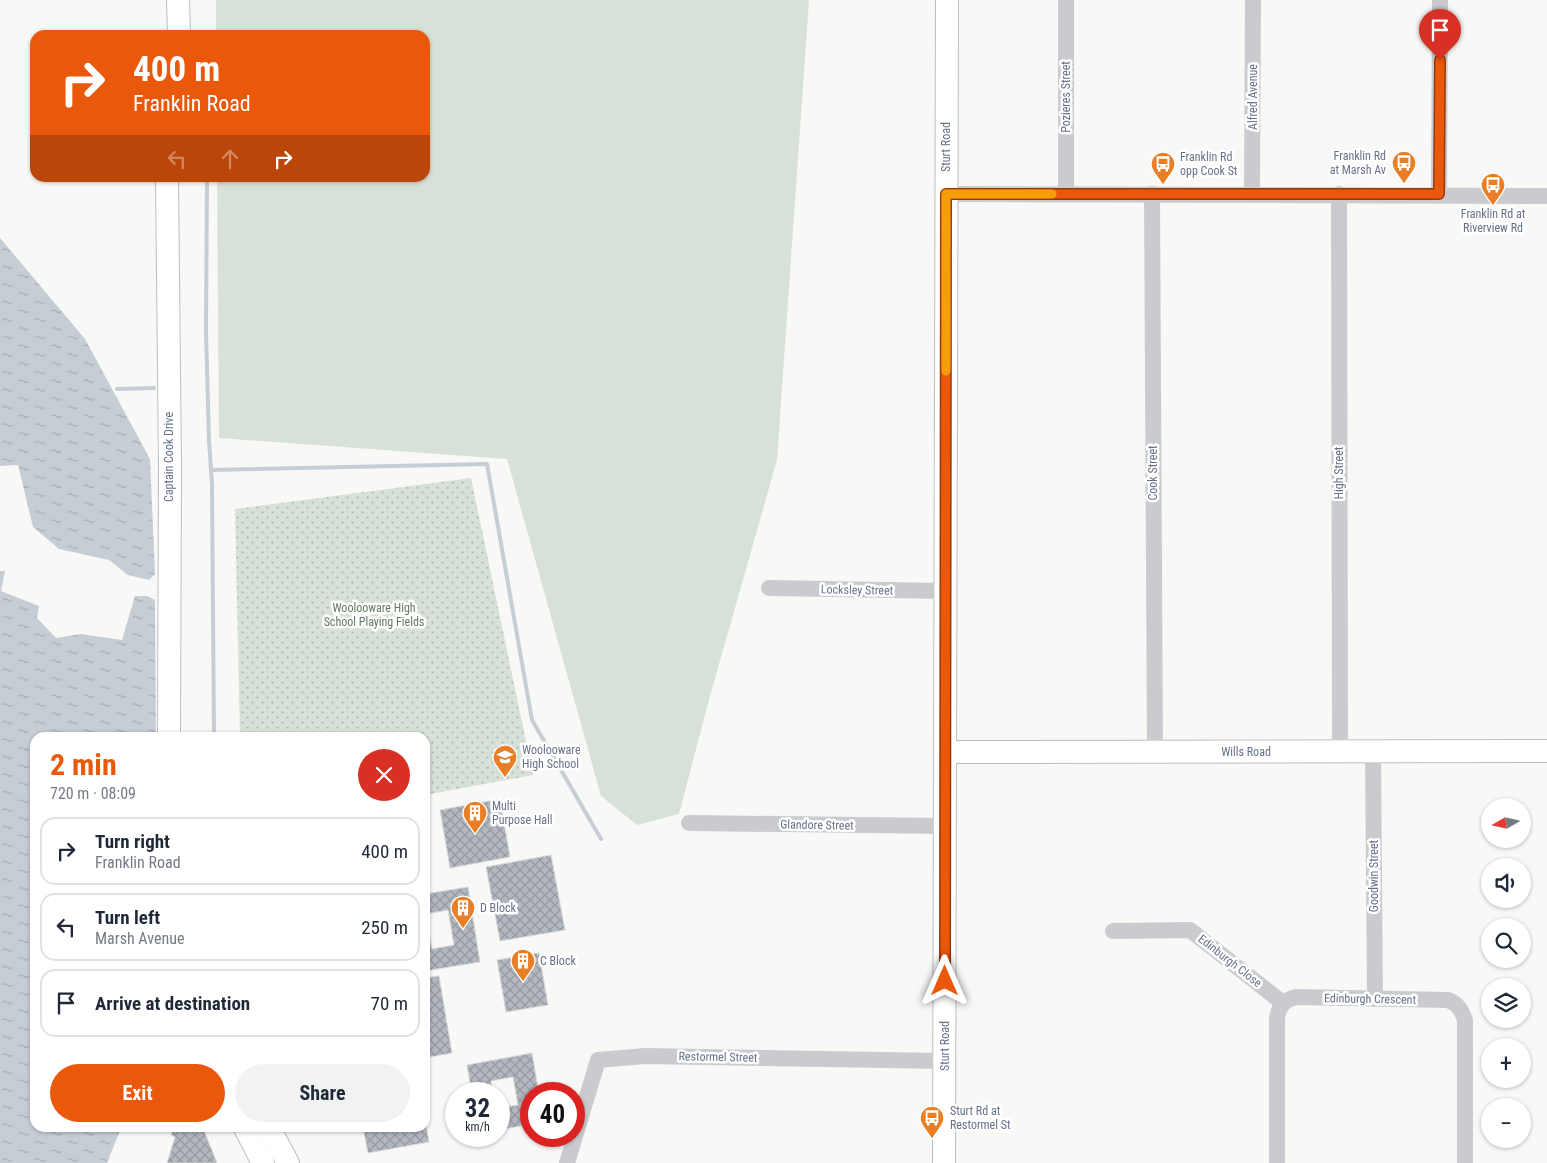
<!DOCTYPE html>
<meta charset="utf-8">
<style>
:root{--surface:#fff;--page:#f2f2f3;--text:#1f2937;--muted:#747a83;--line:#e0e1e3;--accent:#ea580c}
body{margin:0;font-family:"Roboto Condensed",sans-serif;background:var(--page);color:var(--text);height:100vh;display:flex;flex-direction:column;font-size:19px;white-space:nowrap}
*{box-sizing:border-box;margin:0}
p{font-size:16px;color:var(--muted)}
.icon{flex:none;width:28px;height:28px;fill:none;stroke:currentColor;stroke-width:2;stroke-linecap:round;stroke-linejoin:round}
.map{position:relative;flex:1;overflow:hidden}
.drawer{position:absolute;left:30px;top:732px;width:400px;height:400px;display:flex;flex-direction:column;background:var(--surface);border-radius:15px;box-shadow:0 1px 4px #0004}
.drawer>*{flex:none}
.banner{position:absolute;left:30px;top:30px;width:400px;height:152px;border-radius:15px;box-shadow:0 1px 4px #0004;background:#ea580c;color:#fff;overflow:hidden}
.needle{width:32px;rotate:261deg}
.buttons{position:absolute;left:1481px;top:798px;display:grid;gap:10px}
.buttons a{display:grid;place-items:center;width:50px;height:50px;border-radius:50%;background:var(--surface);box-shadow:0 1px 4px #0004;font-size:25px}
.speed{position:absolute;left:445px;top:1082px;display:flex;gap:10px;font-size:25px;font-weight:700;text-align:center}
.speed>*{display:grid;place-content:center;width:65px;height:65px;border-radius:50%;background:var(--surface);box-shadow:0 1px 4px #0004;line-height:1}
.speed small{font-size:12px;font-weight:400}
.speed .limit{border:8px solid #d22;background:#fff;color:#111}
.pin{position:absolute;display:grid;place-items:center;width:42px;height:42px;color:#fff;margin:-51px -21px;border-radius:50% 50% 50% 0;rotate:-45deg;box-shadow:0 0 5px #0007}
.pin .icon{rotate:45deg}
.me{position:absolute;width:55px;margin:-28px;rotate:0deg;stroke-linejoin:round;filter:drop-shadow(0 0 4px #0008)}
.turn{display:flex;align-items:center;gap:18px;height:105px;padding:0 20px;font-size:22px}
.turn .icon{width:65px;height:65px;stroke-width:2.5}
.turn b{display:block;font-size:35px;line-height:42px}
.lanes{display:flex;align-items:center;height:48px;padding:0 20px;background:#0003;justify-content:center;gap:25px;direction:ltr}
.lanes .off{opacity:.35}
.round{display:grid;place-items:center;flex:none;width:52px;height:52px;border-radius:26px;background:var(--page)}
.headline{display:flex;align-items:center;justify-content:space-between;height:85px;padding:0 20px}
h1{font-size:30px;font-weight:700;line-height:38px;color:var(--accent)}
.action{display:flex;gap:10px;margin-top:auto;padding:10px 20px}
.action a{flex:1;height:58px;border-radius:30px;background:var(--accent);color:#fff;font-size:20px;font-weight:700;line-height:58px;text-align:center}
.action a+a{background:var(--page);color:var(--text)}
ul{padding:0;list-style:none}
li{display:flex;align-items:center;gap:15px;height:68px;margin:0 10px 8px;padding:0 10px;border:2px solid var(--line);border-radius:15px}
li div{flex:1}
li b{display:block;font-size:19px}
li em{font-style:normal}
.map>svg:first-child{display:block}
.grass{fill:#d8e1d7}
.park{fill:url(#park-dots)}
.water{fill:url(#water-ripples)}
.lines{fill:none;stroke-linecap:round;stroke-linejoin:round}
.stream{stroke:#c7cdd4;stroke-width:4}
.building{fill:url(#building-cross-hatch);stroke:#dadad8;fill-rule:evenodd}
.secondary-casing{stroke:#bbbec4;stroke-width:24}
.street{stroke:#c9cbcf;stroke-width:16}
.secondary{stroke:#fff;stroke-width:22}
.route-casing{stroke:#983908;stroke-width:12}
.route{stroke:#ea580c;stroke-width:9}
.slow{stroke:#f59e0b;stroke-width:9}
.labels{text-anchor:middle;stroke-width:5;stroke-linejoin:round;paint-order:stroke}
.street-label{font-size:12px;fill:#677288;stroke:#fff}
.poi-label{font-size:12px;fill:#677288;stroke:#fff;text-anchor:start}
.park-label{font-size:12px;fill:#627a62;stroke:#fff}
</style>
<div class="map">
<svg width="1547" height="1163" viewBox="0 0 1547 1163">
<defs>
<pattern id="park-dots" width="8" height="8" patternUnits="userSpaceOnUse" patternTransform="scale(1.25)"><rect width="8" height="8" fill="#d8e1d7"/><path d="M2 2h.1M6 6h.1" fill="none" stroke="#b3bbb4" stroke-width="1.8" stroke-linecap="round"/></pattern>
<pattern id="water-ripples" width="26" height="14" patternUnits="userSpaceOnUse" patternTransform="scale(1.25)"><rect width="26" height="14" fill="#c7cdd4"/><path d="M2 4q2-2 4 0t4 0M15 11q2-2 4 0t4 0" fill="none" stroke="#a5abb2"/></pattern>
<pattern id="building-cross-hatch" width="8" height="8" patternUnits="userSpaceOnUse" patternTransform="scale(1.25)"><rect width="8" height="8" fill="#b3b8c0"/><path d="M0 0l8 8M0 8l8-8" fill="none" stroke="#959aa2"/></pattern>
</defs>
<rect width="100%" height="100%" fill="#f8f9f6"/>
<path class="grass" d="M216,0H809L777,460L710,696L679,814L637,825L601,796L507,459L219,438L217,178H425V35H216Z"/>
<path class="park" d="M471,478L533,775L425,795V738L240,737L235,509Z"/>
<g class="water">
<path d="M0,238L85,339L150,459L155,574L149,580L128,575L109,560L59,549L33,527L18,465L0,466Z"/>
<path d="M0,571H5L1,591L39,606L37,618L56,638L81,634L122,640L135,596H147L155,600L156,737L35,738V1128H121L107,1163H0Z"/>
</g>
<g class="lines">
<g class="stream">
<path d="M207,178L206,331L209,441L212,484L214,738"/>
<path d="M117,389L154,388"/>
<path d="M211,470L487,464L532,720L601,839"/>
</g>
</g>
<g class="building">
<path d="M500,799L510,857L450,868L440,810Z"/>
<path d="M551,855L565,930L500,941L486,867Z"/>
<path d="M468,887L480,962L425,971V894ZM448,910L454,945L432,949L426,914Z"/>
<path d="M539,953L548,1005L506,1012L497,960Z"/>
<path d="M439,976L452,1053L425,1058V1036H427L425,1023V978Z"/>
<path d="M532,1053L539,1094H531V1124L499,1130V1108L518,1105L513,1077L491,1081L493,1094H472L467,1065Z"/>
<path d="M425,1118L429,1142L368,1153L363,1128H425Z"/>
<path d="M173,1128H203L217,1163H167L175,1137L171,1135Z"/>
</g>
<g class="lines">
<defs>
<g id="secondary">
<path d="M178,0L179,35"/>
<path d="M167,178L170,467L169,738"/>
<path d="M945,752L1547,751"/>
<path d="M245,1128L263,1163"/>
<path d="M269,1128L288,1163"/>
<path d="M944,1163L947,0"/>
</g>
</defs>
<use href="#secondary" class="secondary-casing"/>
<g class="street">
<path d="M1066,0V194"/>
<path d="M946,194L1547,196"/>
<path d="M1152,194L1155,752"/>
<path d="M1252,194L1253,0"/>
<path d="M1339,194L1340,752"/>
<path d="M1439,195L1440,0"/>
<path d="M769,588L945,591"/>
<path d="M1373,752L1375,999"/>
<path d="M689,823L945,826"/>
<path d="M1113,931L1190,930L1283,1003"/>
<path d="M567,1163L598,1060L645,1056L945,1061"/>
<path d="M1277,1163V1018C1279,1006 1284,1000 1296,997L1448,1000C1458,1004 1461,1009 1465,1020V1163"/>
</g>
<use href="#secondary" class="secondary"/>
</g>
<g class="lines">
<defs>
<path id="route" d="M945,981L946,194H1439L1440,60"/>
</defs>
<use href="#route" class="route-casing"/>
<use href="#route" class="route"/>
<path class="slow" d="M946,371V194H1052"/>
</g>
<defs>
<symbol id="bus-pin" viewBox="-11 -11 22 30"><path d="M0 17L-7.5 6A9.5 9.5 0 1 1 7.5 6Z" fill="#e87f26" stroke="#fff"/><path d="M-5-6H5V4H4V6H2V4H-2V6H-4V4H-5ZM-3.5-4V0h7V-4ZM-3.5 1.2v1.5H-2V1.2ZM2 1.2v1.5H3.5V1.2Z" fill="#fff"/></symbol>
<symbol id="school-pin" viewBox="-11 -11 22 30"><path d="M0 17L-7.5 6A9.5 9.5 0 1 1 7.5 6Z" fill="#e87f26" stroke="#fff"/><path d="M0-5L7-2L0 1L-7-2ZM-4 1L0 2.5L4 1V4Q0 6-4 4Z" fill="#fff"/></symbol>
<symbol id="building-pin" viewBox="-11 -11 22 30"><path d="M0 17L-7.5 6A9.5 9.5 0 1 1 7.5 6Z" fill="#e87f26" stroke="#fff"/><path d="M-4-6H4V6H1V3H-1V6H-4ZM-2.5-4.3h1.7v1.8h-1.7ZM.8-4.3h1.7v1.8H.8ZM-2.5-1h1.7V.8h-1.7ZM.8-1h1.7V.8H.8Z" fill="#fff"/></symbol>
</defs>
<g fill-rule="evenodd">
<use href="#bus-pin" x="1390" y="149" width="28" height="38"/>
<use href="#bus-pin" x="1149" y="150" width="28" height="38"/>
<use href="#bus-pin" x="1479" y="171" width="28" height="38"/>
<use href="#school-pin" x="491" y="743" width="28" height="38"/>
<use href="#building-pin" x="461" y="799" width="28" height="38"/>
<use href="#building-pin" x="449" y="894" width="28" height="38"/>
<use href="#building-pin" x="509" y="947" width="28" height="38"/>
<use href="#bus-pin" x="918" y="1104" width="28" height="38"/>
</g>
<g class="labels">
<g class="street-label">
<text transform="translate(1066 97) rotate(-90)" y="4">Pozieres Street</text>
<text transform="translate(1253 97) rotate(-90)" y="4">Alfred Avenue</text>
<text transform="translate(946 147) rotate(-90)" y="4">Sturt Road</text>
<text transform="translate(169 457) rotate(-90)" y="4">Captain Cook Drive</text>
<text transform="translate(1153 473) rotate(-90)" y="4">Cook Street</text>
<text transform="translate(1339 473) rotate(-90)" y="4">High Street</text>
<text transform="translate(857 590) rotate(1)" y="4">Locksley Street</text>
<text x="1246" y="756">Wills Road</text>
<text transform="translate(817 825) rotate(1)" y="4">Glandore Street</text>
<text transform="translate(1374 876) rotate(-90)" y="4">Goodwin Street</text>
<text transform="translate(1230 961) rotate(38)" y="4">Edinburgh Close</text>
<text transform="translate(1370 999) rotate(1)" y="4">Edinburgh Crescent</text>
<text transform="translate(945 1046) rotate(-90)" y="4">Sturt Road</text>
<text transform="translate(718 1057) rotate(1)" y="4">Restormel Street</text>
</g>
<g class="poi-label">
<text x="1386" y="160" text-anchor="end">Franklin Rd<tspan x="1386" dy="14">at Marsh Av</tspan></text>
<text x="1180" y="161">Franklin Rd<tspan x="1180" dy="14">opp Cook St</tspan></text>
<text x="1493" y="218" text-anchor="middle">Franklin Rd at<tspan x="1493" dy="14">Riverview Rd</tspan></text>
<text x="522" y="754">Woolooware<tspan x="522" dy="14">High School</tspan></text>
<text x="492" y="810">Multi<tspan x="492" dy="14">Purpose Hall</tspan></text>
<text x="480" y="912">D Block</text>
<text x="540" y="965">C Block</text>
<text x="950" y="1115">Sturt Rd at<tspan x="950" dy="14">Restormel St</tspan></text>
</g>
<g class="park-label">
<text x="374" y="612">Woolooware High<tspan x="374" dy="14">School Playing Fields</tspan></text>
</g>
</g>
</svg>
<div class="buttons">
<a><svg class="needle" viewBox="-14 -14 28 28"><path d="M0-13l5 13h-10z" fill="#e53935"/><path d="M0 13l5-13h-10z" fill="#747a83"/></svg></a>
<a><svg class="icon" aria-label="sound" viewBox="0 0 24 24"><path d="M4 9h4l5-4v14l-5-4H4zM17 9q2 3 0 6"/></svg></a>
<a><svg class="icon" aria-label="search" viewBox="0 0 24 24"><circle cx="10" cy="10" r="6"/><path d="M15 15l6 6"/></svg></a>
<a><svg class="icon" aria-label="layers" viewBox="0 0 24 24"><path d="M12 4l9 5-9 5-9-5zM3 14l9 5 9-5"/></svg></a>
<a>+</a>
<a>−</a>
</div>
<div class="speed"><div>32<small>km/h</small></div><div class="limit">40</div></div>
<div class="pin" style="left:1440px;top:60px;background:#d93025"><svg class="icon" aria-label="arrive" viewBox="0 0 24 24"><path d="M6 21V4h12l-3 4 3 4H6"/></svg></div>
<svg class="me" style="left:945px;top:981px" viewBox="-20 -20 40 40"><path d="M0-17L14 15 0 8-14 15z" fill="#ea580c" stroke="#fff" stroke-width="4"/></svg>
<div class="banner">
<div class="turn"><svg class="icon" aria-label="right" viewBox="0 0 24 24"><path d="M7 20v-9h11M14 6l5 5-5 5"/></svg><div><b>400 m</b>Franklin Road</div></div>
<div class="lanes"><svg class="icon off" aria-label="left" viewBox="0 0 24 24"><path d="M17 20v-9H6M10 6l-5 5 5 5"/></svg><svg class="icon off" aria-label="ahead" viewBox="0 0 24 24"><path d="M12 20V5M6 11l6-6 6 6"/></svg><svg class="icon" aria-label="right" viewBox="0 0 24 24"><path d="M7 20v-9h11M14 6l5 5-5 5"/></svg></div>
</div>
<section class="drawer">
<div class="headline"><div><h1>2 min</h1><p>720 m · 08:09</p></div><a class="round" style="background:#d93025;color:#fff"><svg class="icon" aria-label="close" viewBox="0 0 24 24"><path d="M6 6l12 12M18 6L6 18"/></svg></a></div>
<ul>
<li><svg class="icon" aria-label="right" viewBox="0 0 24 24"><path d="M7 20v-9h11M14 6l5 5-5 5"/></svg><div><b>Turn right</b><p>Franklin Road</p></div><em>400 m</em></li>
<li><svg class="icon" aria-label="left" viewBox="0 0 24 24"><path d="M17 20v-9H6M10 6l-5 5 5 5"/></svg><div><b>Turn left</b><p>Marsh Avenue</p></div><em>250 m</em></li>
<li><svg class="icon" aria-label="arrive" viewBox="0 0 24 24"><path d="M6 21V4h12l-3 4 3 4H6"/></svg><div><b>Arrive at destination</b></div><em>70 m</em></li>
</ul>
<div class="action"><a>Exit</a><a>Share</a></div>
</section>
</div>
